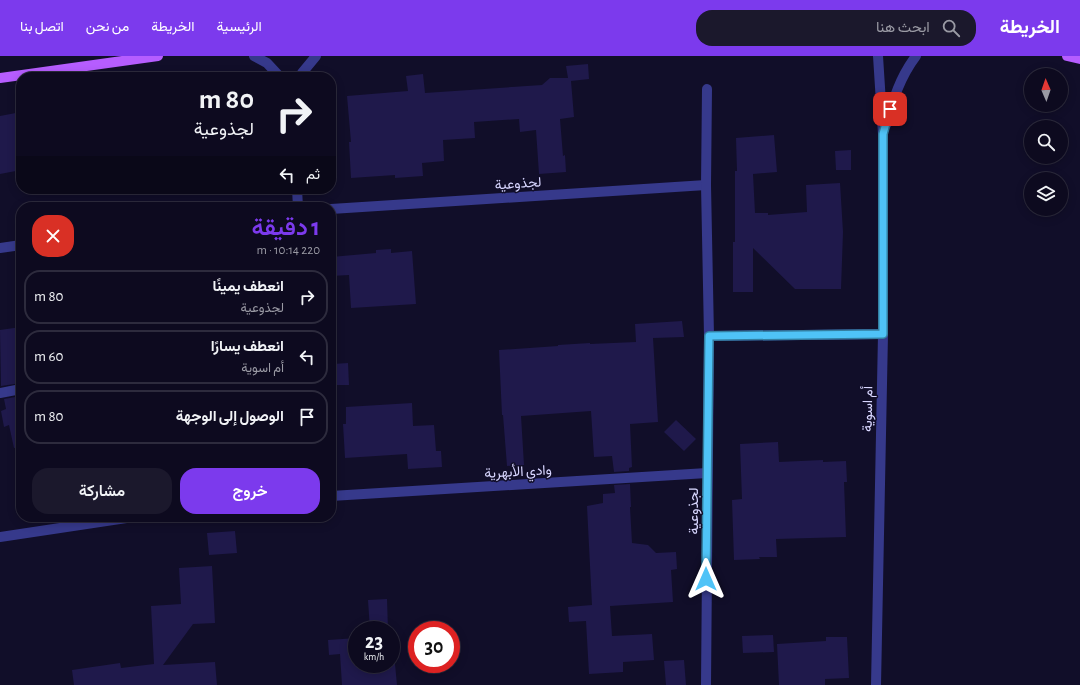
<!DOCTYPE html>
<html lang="ar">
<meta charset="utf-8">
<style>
:root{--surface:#0d0a1f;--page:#1b182c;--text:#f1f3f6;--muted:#9a9aa4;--line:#2d2b3d;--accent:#7c3aed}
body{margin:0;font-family:"Alegreya Sans",Vazirmatn,sans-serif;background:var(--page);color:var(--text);direction:rtl;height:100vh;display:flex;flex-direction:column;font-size:15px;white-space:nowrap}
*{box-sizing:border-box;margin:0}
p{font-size:13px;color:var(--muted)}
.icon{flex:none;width:22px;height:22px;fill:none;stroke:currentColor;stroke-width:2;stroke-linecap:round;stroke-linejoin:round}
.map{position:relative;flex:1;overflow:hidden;direction:ltr}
.side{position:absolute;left:16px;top:146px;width:320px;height:320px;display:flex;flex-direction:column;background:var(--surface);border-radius:16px;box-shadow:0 2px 10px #0003,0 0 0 1px var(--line);direction:rtl}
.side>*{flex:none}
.guide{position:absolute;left:16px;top:16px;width:320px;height:122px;border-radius:16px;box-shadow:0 2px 10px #0003,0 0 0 1px var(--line);direction:rtl;background:#0d0a1f;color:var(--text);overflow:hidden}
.needle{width:26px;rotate:358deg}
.controls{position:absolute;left:1024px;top:12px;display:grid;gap:8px}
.controls a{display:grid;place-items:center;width:44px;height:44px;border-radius:50%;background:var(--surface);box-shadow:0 2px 10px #0003,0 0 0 1px var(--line);font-size:20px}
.speed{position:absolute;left:348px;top:565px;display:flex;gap:8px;font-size:20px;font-weight:700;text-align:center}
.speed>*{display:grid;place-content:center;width:52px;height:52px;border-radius:50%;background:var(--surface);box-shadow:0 2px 10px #0003,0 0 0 1px var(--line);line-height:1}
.speed small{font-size:10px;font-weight:400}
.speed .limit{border:6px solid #d22;background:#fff;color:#111}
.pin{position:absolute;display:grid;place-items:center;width:34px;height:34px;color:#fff;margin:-17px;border-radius:8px;box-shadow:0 2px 6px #0006}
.me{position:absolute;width:44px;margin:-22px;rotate:0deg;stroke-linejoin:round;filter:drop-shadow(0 0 3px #0008)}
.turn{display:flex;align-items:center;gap:14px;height:84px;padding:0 16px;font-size:18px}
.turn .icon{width:52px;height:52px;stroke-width:2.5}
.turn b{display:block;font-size:28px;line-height:34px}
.then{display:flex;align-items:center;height:38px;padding:0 16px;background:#0003;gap:8px;font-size:15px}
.round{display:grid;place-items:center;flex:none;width:42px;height:42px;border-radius:16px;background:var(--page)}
.head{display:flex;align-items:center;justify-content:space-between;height:68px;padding:0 16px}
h1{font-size:24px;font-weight:600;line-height:30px;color:var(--accent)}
.action{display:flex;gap:8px;margin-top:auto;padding:8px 16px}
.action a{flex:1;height:46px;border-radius:16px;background:var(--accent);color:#fff;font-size:16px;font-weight:600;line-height:46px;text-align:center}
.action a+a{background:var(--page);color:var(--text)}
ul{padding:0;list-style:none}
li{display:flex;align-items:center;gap:12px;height:54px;margin:0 8px 6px;padding:0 8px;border:2px solid var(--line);border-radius:16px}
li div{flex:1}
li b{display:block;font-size:15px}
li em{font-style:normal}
header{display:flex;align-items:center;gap:24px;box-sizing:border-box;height:56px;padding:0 20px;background:var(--accent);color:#fff}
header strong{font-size:19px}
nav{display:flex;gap:22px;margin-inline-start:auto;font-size:14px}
.search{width:280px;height:36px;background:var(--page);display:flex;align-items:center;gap:10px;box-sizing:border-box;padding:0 14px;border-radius:16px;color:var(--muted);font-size:15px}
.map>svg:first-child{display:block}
.building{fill:#1f194b}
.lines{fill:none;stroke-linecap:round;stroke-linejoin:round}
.minor{stroke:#36398b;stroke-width:10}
.major{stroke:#b65dff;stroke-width:10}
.route-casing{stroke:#337fa1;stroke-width:10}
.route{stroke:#4fc3f7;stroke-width:7}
.labels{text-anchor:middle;stroke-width:3;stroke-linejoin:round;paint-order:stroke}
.street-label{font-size:14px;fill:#d8d6ff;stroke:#110e29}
</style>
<header>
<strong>الخريطة</strong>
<div class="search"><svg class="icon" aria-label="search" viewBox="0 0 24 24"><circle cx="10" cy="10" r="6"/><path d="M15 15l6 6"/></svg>ابحث هنا</div>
<nav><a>الرئيسية</a><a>الخريطة</a><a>من نحن</a><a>اتصل بنا</a></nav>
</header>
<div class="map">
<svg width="1080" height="629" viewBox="0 0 1080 629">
<rect width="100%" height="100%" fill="#110e29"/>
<g class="building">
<path d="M588,8L589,23L571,25L574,61L560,63L563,100L565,99L566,116L539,118L536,74L520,76L519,63L474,66L475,82L443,84L444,105L422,107L423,120L395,122V119L351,122L349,86H351L347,40L408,35L406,20L423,18L425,37L542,29L550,22H568L566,10Z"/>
<path d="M21,56V114L0,118V60Z"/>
<path d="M774,79L777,116L753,118L755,157H768V159L807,156L806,129L840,127L843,176L841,233H795L753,192V236H733V186H735V115H737L736,82Z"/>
<path d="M851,94V114H836L835,95Z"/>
<path d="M391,193V197L412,195L416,248L351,252L349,219L331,220V201L376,197V194Z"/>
<path d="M682,265L684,281L653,282L658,366L630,368L632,411L629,412V415L614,416L612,400L594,401L591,355L521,360L524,409L507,410L503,359H502L499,294L558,290V289L590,287V288L636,286L635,268Z"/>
<path d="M21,271V327L1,330L0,274Z"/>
<path d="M348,307L349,329H334L333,308Z"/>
<path d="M21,340V391L14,392L9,369L4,371L1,355L6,353L4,343Z"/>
<path d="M412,347L413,370L434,369L436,395H441L442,411L408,413L407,398L345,402L343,368H346V351Z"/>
<path d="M676,364L696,383L684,395L664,376Z"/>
<path d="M778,386L779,406L823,404V406L846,405L847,426H844L846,481L776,483L777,501H759L760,503L734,504L732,444L742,443L740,388Z"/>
<path d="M630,428L631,451H630L632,487L648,489L656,497L676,496L677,513L671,514L673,546L610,550L612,580L652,578L654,604L623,606V616L589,618L586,565L569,566L568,551L592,549L587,450L603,447V438L615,437L614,429Z"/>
<path d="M235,475L237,497L209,499L207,477Z"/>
<path d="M212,510L215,567L193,568L163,609L215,606L217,629H74L72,614L120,607L121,612L154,608L151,550L181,548L179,512Z"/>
<path d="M387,543L388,574H370L368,544Z"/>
<path d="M773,579L774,596L743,597L742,580Z"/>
<path d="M826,581H847L849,622L825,623V629H779L777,588L826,585Z"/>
<path d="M357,582V608H395L397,629H342L340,598L329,599L328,584Z"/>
<path d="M684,604L686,629H666L664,605Z"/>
</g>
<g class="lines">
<g class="minor">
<path d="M254,0L267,7L280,21"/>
<path d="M301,21L302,17L316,0"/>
<path d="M886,69C893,44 900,21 916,0"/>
<path d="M297,133L298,151"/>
<path d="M331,153L706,129"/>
<path d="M0,192L21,189"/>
<path d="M709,280L883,278"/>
<path d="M0,337L21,333"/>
<path d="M331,440L707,417"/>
<path d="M0,481L133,461"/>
<path d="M706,629L709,280L706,129L707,33"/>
<path d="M876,629L883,278V78L878,0"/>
</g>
<g class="major">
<path d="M1067,0L1080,3"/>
<path d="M0,22L158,0"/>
</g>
</g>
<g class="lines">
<defs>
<path id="route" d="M706,523L709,280L883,278V78L890,53"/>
</defs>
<use href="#route" class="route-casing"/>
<use href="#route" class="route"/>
</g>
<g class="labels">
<g class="street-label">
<text transform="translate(518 127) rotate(-4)" y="5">لجذوعية</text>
<text transform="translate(867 353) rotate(-89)" y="5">أم اسوية</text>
<text transform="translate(518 415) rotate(-3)" y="5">وادي الأبهرية</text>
<text transform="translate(693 455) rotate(-90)" y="5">لجذوعية</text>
</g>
</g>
</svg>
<div class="controls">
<a><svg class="needle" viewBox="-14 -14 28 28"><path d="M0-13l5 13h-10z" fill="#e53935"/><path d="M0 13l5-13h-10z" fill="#9a9aa4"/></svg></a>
<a><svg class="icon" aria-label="search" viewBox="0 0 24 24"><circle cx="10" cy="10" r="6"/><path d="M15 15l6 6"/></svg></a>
<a><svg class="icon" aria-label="layers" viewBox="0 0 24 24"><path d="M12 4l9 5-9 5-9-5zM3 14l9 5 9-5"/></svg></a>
</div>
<div class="speed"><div>23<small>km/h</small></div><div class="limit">30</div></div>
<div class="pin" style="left:890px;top:53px;background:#d93025"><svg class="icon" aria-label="arrive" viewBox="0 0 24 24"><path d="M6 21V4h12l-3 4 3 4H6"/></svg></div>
<svg class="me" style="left:706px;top:523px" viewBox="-20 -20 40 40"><path d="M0-17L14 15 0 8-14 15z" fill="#4fc3f7" stroke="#fff" stroke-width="4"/></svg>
<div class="guide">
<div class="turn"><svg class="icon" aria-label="right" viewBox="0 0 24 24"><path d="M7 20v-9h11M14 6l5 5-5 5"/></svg><div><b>80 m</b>لجذوعية</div></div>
<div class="then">ثم<svg class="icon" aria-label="left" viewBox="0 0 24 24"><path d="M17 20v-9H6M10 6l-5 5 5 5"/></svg></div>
</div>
<section class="side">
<div class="head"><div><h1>1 دقيقة</h1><p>220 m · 10:14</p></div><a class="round" style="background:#d93025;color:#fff"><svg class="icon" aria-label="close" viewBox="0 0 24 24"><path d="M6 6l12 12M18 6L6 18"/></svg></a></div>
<ul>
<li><svg class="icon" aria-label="right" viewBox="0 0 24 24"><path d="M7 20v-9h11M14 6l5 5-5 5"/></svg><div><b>انعطف يمينًا</b><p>لجذوعية</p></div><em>80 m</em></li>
<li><svg class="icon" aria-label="left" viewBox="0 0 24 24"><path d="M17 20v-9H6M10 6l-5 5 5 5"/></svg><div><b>انعطف يسارًا</b><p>أم اسوية</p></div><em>60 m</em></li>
<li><svg class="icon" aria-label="arrive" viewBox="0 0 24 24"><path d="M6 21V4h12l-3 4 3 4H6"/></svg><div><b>الوصول إلى الوجهة</b></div><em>80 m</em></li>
</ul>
<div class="action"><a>خروج</a><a>مشاركة</a></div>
</section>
</div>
